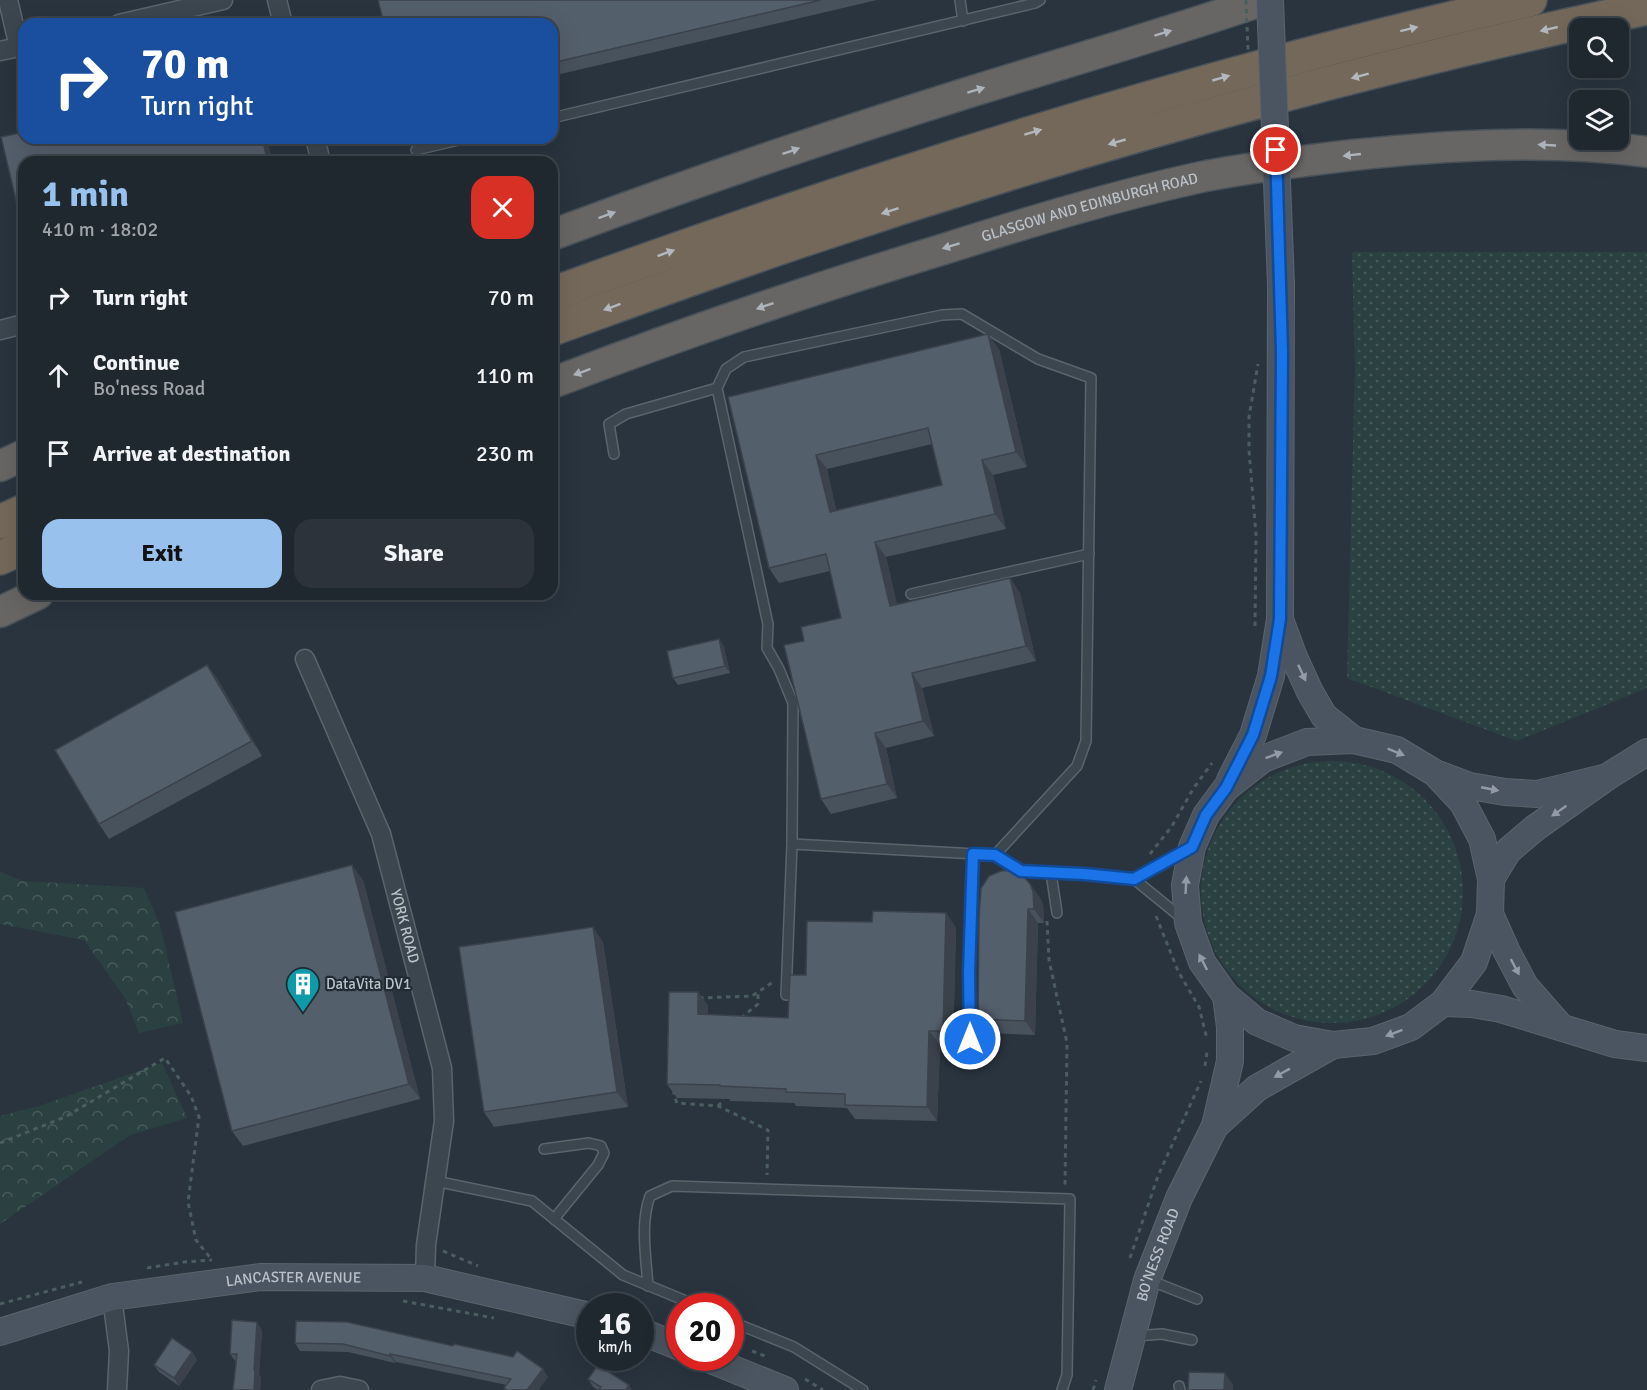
<!DOCTYPE html>
<meta charset="utf-8">
<style>
:root{--surface:#1f272f;--page:#2c333b;--text:#f1f3f6;--muted:#a1a5aa;--line:#3c444b;--accent:#99c1ee}
body{margin:0;font-family:Signika,sans-serif;background:var(--page);color:var(--text);height:100vh;display:flex;flex-direction:column;font-size:22px;white-space:nowrap}
*{box-sizing:border-box;margin:0}
p{font-size:20px;color:var(--muted)}
.icon{flex:none;width:33px;height:33px;fill:none;stroke:currentColor;stroke-width:2;stroke-linecap:round;stroke-linejoin:round}
.map{position:relative;flex:1;overflow:hidden}
.drawer{position:absolute;left:18px;top:156px;width:540px;height:444px;display:flex;flex-direction:column;background:var(--surface);border-radius:18px;box-shadow:0 6px 24px #0002,0 0 0 2px var(--line)}
.drawer>*{flex:none}
.banner{position:absolute;left:18px;top:18px;width:540px;height:126px;border-radius:18px;box-shadow:0 6px 24px #0002,0 0 0 2px var(--line);background:#1a4fa0;color:#fff;overflow:hidden}
.fabs{position:absolute;left:1569px;top:18px;display:grid;gap:12px}
.fabs a{display:grid;place-items:center;width:60px;height:60px;border-radius:12px;background:var(--surface);box-shadow:0 6px 24px #0002,0 0 0 2px var(--line);font-size:30px}
.speed{position:absolute;left:576px;top:1293px;display:flex;gap:12px;font-size:30px;font-weight:700;text-align:center}
.speed>*{display:grid;place-content:center;width:78px;height:78px;border-radius:50%;background:var(--surface);box-shadow:0 6px 24px #0002,0 0 0 2px var(--line);line-height:1}
.speed small{font-size:15px;font-weight:400}
.speed .limit{border:9px solid #d22;background:#fff;color:#111}
.pin{position:absolute;display:grid;place-items:center;width:51px;height:51px;color:#fff;margin:-26px;border:3px solid #fff;border-radius:50%;box-shadow:0 2px 6px #0007}
.me{position:absolute;width:66px;margin:-33px;rotate:0deg;stroke-linejoin:round;filter:drop-shadow(0 0 4px #0008)}
.turn{display:flex;align-items:center;gap:21px;height:126px;padding:0 24px;font-size:27px}
.turn .icon{width:78px;height:78px;stroke-width:2.5}
.turn b{display:block;font-size:42px;line-height:51px}
.round{display:grid;place-items:center;flex:none;width:63px;height:63px;border-radius:18px;background:var(--page)}
.headline{display:flex;align-items:center;justify-content:space-between;height:102px;padding:0 24px}
h1{font-size:36px;font-weight:700;line-height:45px;color:var(--accent)}
.action{display:flex;gap:12px;margin-top:auto;padding:12px 24px}
.action a{flex:1;height:69px;border-radius:18px;background:var(--accent);color:#111;font-size:24px;font-weight:700;line-height:69px;text-align:center}
.action a+a{background:var(--page);color:var(--text)}
ul{padding:0;list-style:none}
li{display:flex;align-items:center;gap:18px;height:78px;padding:0 24px}
li div{flex:1}
li b{display:block;font-size:22px}
li em{font-style:normal}
.map>svg:first-child{display:block}
.grass{fill:url(#grass-dots)}
.forest{fill:url(#forest-crowns)}
.lines{fill:none;stroke-linecap:round;stroke-linejoin:round}
.service-casing{stroke:#5a646c;stroke-width:12}
.minor-casing{stroke:#5a646c;stroke-width:21}
.secondary-casing{stroke:#5a646c;stroke-width:28}
.trunk-casing{stroke:#475159;stroke-width:33}
.motorway-casing{stroke:#475159;stroke-width:36}
.path{stroke:#4b5e5f;stroke-width:3;stroke-dasharray:4.5 4.5;stroke-linecap:butt}
.service{stroke:#3c464f;stroke-width:9}
.minor{stroke:#3c464f;stroke-width:18}
.secondary{stroke:#4b5561;stroke-width:26}
.trunk{stroke:#686664;stroke-width:30}
.motorway{stroke:#74685a;stroke-width:33}
.secondary-bridge-casing{stroke:#5a646c;stroke-width:28;stroke-linecap:butt}
.path-bridge{stroke:#4b5e5f;stroke-width:3;stroke-dasharray:4.5 4.5;stroke-linecap:butt}
.secondary-bridge{stroke:#4b5561;stroke-width:26}
.wall{fill:#48525d;fill-rule:evenodd}
.shaded-wall{fill:#3b424c}
.building{fill:#545f6c;stroke:#3b424c;stroke-width:1.5;fill-rule:evenodd}
.oneway{fill:#b2b8be}
.oneway2{fill:#adb3ba}
.oneway3{fill:#929ba5}
.route-casing{stroke:#114b97;stroke-width:15}
.route{stroke:#1a73e8;stroke-width:10}
.labels{text-anchor:middle;stroke-width:4.5;stroke-linejoin:round;paint-order:stroke}
.street-label{font-size:15px;fill:#b9c1c9;stroke:#212b34}
.poi-label{font-size:15px;fill:#b9c1c9;stroke:#212b34;text-anchor:start}
</style>
<div class="map">
<svg width="1647" height="1390" viewBox="0 0 1647 1390">
<defs>
<pattern id="grass-dots" width="8" height="8" patternUnits="userSpaceOnUse" patternTransform="scale(1.5)"><rect width="8" height="8" fill="#2b4141"/><path d="M2 2h.1M6 6h.1" fill="none" stroke="#485b5b" stroke-width="1.8" stroke-linecap="round"/></pattern>
<pattern id="forest-crowns" width="20" height="18" patternUnits="userSpaceOnUse" patternTransform="scale(1.5)"><rect width="20" height="18" fill="#2b4141"/><path d="M2 6a3 3 0 1 1 6 0M12 15a3 3 0 1 1 6 0" fill="none" stroke="#485b5b"/></pattern>
</defs>
<rect width="100%" height="100%" fill="#29343f"/>
<g class="grass">
<path d="M1352,252H1647V688L1517,741L1347,678L1355,369Z"/>
<circle cx="1332" cy="892" r="131"/>
</g>
<g class="forest">
<path d="M0,872L23,881L144,888L160,925L183,1023L139,1033L125,998L84,940L0,924Z"/>
<path d="M162,1063L187,1118L130,1135L0,1224V1116L42,1105Z"/>
</g>
<g class="lines">
<defs>
<g id="service">
<path d="M960,0L963,21"/>
<path d="M552,118L1035,3L1040,0"/>
<path d="M416,150L467,138"/>
<path d="M614,454L609,424L626,414L717,388"/>
<path d="M911,594L1089,554"/>
<path d="M792,844L995,855L1021,871L1084,874L1134,879L1183,919"/>
<path d="M1051,873L1057,913"/>
<path d="M1134,879L1187,850"/>
<path d="M786,995L792,844L793,703L779,669L767,648L768,624L717,388L726,369L744,357L942,315L962,314L1038,359L1091,378L1086,741L1077,766L995,855"/>
<path d="M970,1039L969,973L973,854"/>
<path d="M544,1149L589,1143L601,1146L604,1153L598,1165L554,1219"/>
<path d="M435,1181L532,1201L623,1275L698,1306"/>
<path d="M1149,1280L1197,1299"/>
<path d="M648,1286C646,1257 640,1223 650,1196L672,1186L1070,1199L1067,1375L1062,1390"/>
<path d="M730,1321L794,1347L863,1390"/>
<path d="M1134,1336L1162,1334L1192,1340"/>
<path d="M1179,1386L1180,1390"/>
</g>
<g id="minor">
<path d="M8,0L19,47"/>
<path d="M277,0L283,24"/>
<path d="M119,24L223,0"/>
<path d="M0,51L24,46"/>
<path d="M315,138L321,162"/>
<path d="M0,330L24,324"/>
<path id="s1" d="M305,659L381,834L442,1068L444,1121L426,1245L425,1278"/>
<path d="M112,1297L119,1351L117,1390"/>
<path d="M321,1390L340,1386L359,1390"/>
</g>
<g id="secondary">
<path d="M1281,622L1294,657L1310,692L1324,716L1354,740"/>
<path d="M1435,773L1463,803L1482,839L1491,879L1490,914L1474,962L1443,1003L1411,1027L1373,1041L1333,1045L1294,1038L1257,1022L1226,996L1202,962L1188,923L1185,885L1192,847L1206,815L1226,788L1263,759L1307,742L1354,740L1397,750L1435,773L1470,786L1505,792L1537,794L1607,777"/>
<path d="M1230,780L1253,735L1271,676L1280,619L1281,285"/>
<path d="M1491,879L1508,851L1535,828L1607,777L1647,752"/>
<path d="M1490,914L1507,952L1525,986L1560,1026"/>
<path d="M1443,1003L1472,1004L1501,1009L1615,1044L1647,1048"/>
<path d="M1215,1126L1257,1088L1333,1045"/>
<path d="M640,1331L680,1347"/>
<path id="s2" d="M0,1332L112,1297L260,1277L425,1278L590,1316"/>
<path d="M706,1358L785,1390"/>
<path id="s3" d="M1118,1390L1147,1280L1179,1198L1215,1126L1230,1061V1027L1226,996"/>
</g>
<g id="trunk">
<path d="M552,235C691,183 832,135 973,91C1070,61 1168,33 1264,0"/>
<path id="s4" d="M552,383C681,334 812,289 944,249C1029,222 1114,196 1201,177C1251,167 1302,161 1353,155C1450,145 1549,139 1647,152"/>
<path d="M0,466L24,455"/>
<path d="M0,612L38,594"/>
</g>
<g id="motorway">
<path d="M552,294C872,177 1197,75 1530,0"/>
<path d="M552,329C638,298 725,266 812,237C1085,145 1365,68 1647,8"/>
<path d="M0,522L24,511"/>
<path d="M0,558L24,547"/>
</g>
</defs>
<use href="#service" class="service-casing"/>
<use href="#minor" class="minor-casing"/>
<use href="#secondary" class="secondary-casing"/>
<use href="#trunk" class="trunk-casing"/>
<use href="#motorway" class="motorway-casing"/>
<g class="path">
<path d="M1255,626L1256,535L1249,450V417L1258,364"/>
<path d="M1150,854L1172,826L1193,789L1212,763"/>
<path d="M1156,916L1178,971L1199,1007L1207,1039"/>
<path d="M1047,921L1049,960L1067,1043L1065,1185"/>
<path d="M699,998L752,996L773,982"/>
<path d="M741,1018L758,1004V993"/>
<path d="M1205,1066L1207,1052"/>
<path d="M674,1090V1096L677,1103L718,1106L768,1130L767,1175"/>
<path d="M718,1106L723,1101L724,1095"/>
<path d="M0,1143L65,1117L165,1058L191,1096L199,1117L188,1202L196,1240L212,1260"/>
<path d="M443,1251L478,1266"/>
<path d="M1130,1258L1158,1176L1201,1081"/>
<path d="M147,1268L184,1262L212,1260"/>
<path d="M606,1300L626,1306"/>
<path d="M403,1301L494,1318"/>
<path d="M0,1304L82,1282"/>
<path d="M752,1351L765,1356"/>
<path d="M805,1379L823,1390"/>
<path d="M1093,1390L1096,1380"/>
</g>
<use href="#service" class="service"/>
<use href="#minor" class="minor"/>
<use href="#secondary" class="secondary"/>
<use href="#trunk" class="trunk"/>
<use href="#motorway" class="motorway"/>
<defs>
<path id="secondary-bridge" d="M1270,0L1281,285"/>
</defs>
<use href="#secondary-bridge" class="secondary-bridge-casing"/>
<path class="path-bridge" d="M1246,0L1248,50"/>
<use href="#secondary-bridge" class="secondary-bridge"/>
</g>
<g class="wall">
<path d="M378,0H877L552,76V24Z"/>
<path d="M999,349L1027,467L993,475L1006,529L886,557L897,605L1010,578L1020,593L1036,661L922,688L934,736L886,748L897,798L831,814L821,799L804,641L841,618L830,571L779,583L769,568L728,397ZM932,444L942,485L836,510L827,469Z"/>
<path d="M719,639L724,647L730,673L678,685L673,678Z"/>
<path d="M207,665L218,680L262,756L109,839L99,824Z"/>
<path d="M363,880L420,1099L243,1146L232,1131Z"/>
<path d="M1030,884L1040,898L1043,905L1044,923H1038L1035,1035L987,1033L978,1019Z"/>
<path d="M946,913L956,928L953,1046L940,1045L937,1121L855,1119L847,1108L796,1106L794,1103L730,1101V1099L677,1098L667,1084L698,992L708,1006V1015L788,1018L806,975L872,922Z"/>
<path d="M603,942L628,1107L494,1127L484,1112Z"/>
<path d="M296,1321L548,1377L538,1390H506L504,1388L507,1385L396,1362L395,1363L348,1352L300,1351L295,1343Z"/>
<path d="M262,1330L259,1375L261,1377L260,1390H233L236,1362L230,1354Z"/>
<path d="M192,1352L197,1360L179,1386L159,1372L154,1365Z"/>
<path d="M588,1379L629,1385L598,1390L593,1387Z"/>
</g>
<g class="shaded-wall">
<path d="M262,138H267L273,162H268Z"/>
<path d="M988,334L999,349L1027,467L1016,452Z"/>
<path d="M816,455L827,469L840,527L830,512Z"/>
<path d="M982,460L993,475L1006,529L995,514Z"/>
<path d="M875,542L886,557L901,621L890,606Z"/>
<path d="M1010,578L1020,593L1036,661L1026,646Z"/>
<path d="M719,639L724,647L730,673L725,666Z"/>
<path d="M207,665L218,680L262,756L252,741Z"/>
<path d="M912,673L922,688L934,736L923,721Z"/>
<path d="M875,733L886,748L897,798L887,784Z"/>
<path d="M352,865L363,880L420,1099L409,1084Z"/>
<path d="M1030,884L1040,898L1043,905L1044,923L1034,909Z"/>
<path d="M1028,909L1038,923L1035,1035L1025,1021Z"/>
<path d="M946,913L956,928L953,1046L943,1031Z"/>
<path d="M593,927L603,942L628,1107L617,1092Z"/>
<path d="M698,992L708,1006V1029L698,1014Z"/>
<path d="M929,1031L940,1045L937,1121L927,1107Z"/>
<path d="M257,1322L262,1330L259,1375L261,1377L260,1390H254V1370Z"/>
<path d="M192,1352L197,1360L179,1386L174,1378Z"/>
<path d="M390,1354L396,1362L395,1363L390,1356Z"/>
<path d="M543,1369L548,1377L538,1390H527Z"/>
<path d="M1225,1373L1233,1385V1390H1224Z"/>
<path d="M629,1385L632,1390H626Z"/>
</g>
<g class="building">
<path d="M378,0H821L552,63V24H384Z"/>
<path d="M24,132V138H262L268,162H24V234L1,137Z"/>
<path d="M988,334L1016,452L982,460L995,514L875,542L890,606L1010,578L1026,646L912,673L923,721L875,733L887,784L821,799L784,645L804,641L801,627L841,618L826,554L769,568L728,397ZM928,428L942,485L830,512L816,455Z"/>
<path d="M719,639L725,666L673,678L667,651Z"/>
<path d="M207,665L252,741L99,824L55,750Z"/>
<path d="M352,865L409,1084L232,1131L175,912Z"/>
<path d="M1013,870L1021,873L1030,884L1033,891L1034,909H1028L1025,1021L978,1019L979,916L981,888L989,876L1001,871Z"/>
<path d="M873,911L946,913L943,1031H929L927,1107L845,1105V1094L786,1092V1089L720,1086V1085L667,1084L669,992H698V1014L788,1018L790,975H806L807,921L872,922Z"/>
<path d="M593,927L617,1092L484,1112L459,947Z"/>
<path d="M232,1320L257,1322L254,1370H255L254,1390H233L237,1354H230Z"/>
<path d="M296,1321L347,1322L453,1346L454,1344L513,1357L517,1351L543,1369L527,1390H507L504,1388L511,1379L390,1354V1356L343,1344L295,1343Z"/>
<path d="M172,1338L192,1352L174,1378L154,1365Z"/>
<path d="M598,1365L629,1385L626,1390H599L601,1387L588,1379Z"/>
<path d="M1189,1372L1225,1373L1224,1390H1188Z"/>
</g>
<defs><path id="oneway-solid" d="M-6-.8H1V-3.2L6.5 0L1 3.2V.8H-6Z" transform="scale(1.5)"/></defs>
<g class="oneway">
<use href="#oneway-solid" transform="translate(1409 29) rotate(-14)"/>
<use href="#oneway-solid" transform="translate(1549 29) rotate(167)"/>
<use href="#oneway-solid" transform="translate(1360 76) rotate(165)"/>
<use href="#oneway-solid" transform="translate(1221 78) rotate(-16)"/>
<use href="#oneway-solid" transform="translate(1033 132) rotate(-17)"/>
<use href="#oneway-solid" transform="translate(1117 142) rotate(164)"/>
<use href="#oneway-solid" transform="translate(890 211) rotate(162)"/>
<use href="#oneway-solid" transform="translate(666 253) rotate(-20)"/>
<use href="#oneway-solid" transform="translate(612 307) rotate(160)"/>
</g>
<g class="oneway2">
<use href="#oneway-solid" transform="translate(1163 33) rotate(-17)"/>
<use href="#oneway-solid" transform="translate(976 90) rotate(-17)"/>
<use href="#oneway-solid" transform="translate(1547 145) rotate(-177)"/>
<use href="#oneway-solid" transform="translate(791 151) rotate(-19)"/>
<use href="#oneway-solid" transform="translate(1352 155) rotate(174)"/>
<use href="#oneway-solid" transform="translate(607 215) rotate(-20)"/>
<use href="#oneway-solid" transform="translate(951 246) rotate(163)"/>
<use href="#oneway-solid" transform="translate(765 306) rotate(161)"/>
<use href="#oneway-solid" transform="translate(582 372) rotate(160)"/>
</g>
<g class="oneway3">
<use href="#oneway-solid" transform="translate(1302 673) rotate(65)"/>
<use href="#oneway-solid" transform="translate(1396 752) rotate(22)"/>
<use href="#oneway-solid" transform="translate(1274 755) rotate(-20)"/>
<use href="#oneway-solid" transform="translate(1490 789) rotate(11)"/>
<use href="#oneway-solid" transform="translate(1559 811) rotate(145)"/>
<use href="#oneway-solid" transform="translate(1186 885) rotate(-87)"/>
<use href="#oneway-solid" transform="translate(1203 962) rotate(-117)"/>
<use href="#oneway-solid" transform="translate(1515 967) rotate(62)"/>
<use href="#oneway-solid" transform="translate(1394 1033) rotate(159)"/>
<use href="#oneway-solid" transform="translate(1282 1073) rotate(151)"/>
</g>
<g class="lines">
<defs>
<path id="route" d="M970,1039L969,973L973,854L995,855L1021,871L1084,874L1134,879L1192,847L1206,815L1226,788L1253,735L1271,676L1280,619L1282,352L1276,150"/>
</defs>
<use href="#route" class="route-casing"/>
<use href="#route" class="route"/>
</g>
<defs>
<symbol id="building-pin" viewBox="-11 -11 22 30"><path d="M0 17L-7.5 6A9.5 9.5 0 1 1 7.5 6Z" fill="#0f9aa8" stroke="#212b34"/><path d="M-4-6H4V6H1V3H-1V6H-4ZM-2.5-4.3h1.7v1.8h-1.7ZM.8-4.3h1.7v1.8H.8ZM-2.5-1h1.7V.8h-1.7ZM.8-1h1.7V.8H.8Z" fill="#fff"/></symbol>
</defs>
<g fill-rule="evenodd">
<use href="#building-pin" x="284" y="965" width="38" height="52"/>
</g>
<g class="labels">
<g class="street-label">
<text dy="5" stroke="none"><textPath href="#s4" startOffset="566">GLASGOW AND EDINBURGH ROAD</textPath></text>
<text dy="5" stroke="none"><textPath href="#s1" startOffset="286">YORK ROAD</textPath></text>
<text dy="5" stroke="none"><textPath href="#s3" startOffset="141">BO'NESS ROAD</textPath></text>
<text dy="5" stroke="none"><textPath href="#s2" startOffset="300">LANCASTER AVENUE</textPath></text>
</g>
<g class="poi-label">
<text x="326" y="989">DataVita DV1</text>
</g>
</g>
</svg>
<div class="fabs">
<a><svg class="icon" aria-label="search" viewBox="0 0 24 24"><circle cx="10" cy="10" r="6"/><path d="M15 15l6 6"/></svg></a>
<a><svg class="icon" aria-label="layers" viewBox="0 0 24 24"><path d="M12 4l9 5-9 5-9-5zM3 14l9 5 9-5"/></svg></a>
</div>
<div class="speed"><div>16<small>km/h</small></div><div class="limit">20</div></div>
<div class="pin" style="left:1276px;top:150px;background:#d93025"><svg class="icon" aria-label="arrive" viewBox="0 0 24 24"><path d="M6 21V4h12l-3 4 3 4H6"/></svg></div>
<svg class="me" style="left:970px;top:1039px" viewBox="-20 -20 40 40"><circle r="17" fill="#1a73e8" stroke="#fff" stroke-width="3"/><path d="M0-11L8 9 0 5-8 9z" fill="#fff"/></svg>
<div class="banner">
<div class="turn"><svg class="icon" aria-label="right" viewBox="0 0 24 24"><path d="M7 20v-9h11M14 6l5 5-5 5"/></svg><div><b>70 m</b>Turn right</div></div>
</div>
<section class="drawer">
<div class="headline"><div><h1>1 min</h1><p>410 m · 18:02</p></div><a class="round" style="background:#d93025;color:#fff"><svg class="icon" aria-label="close" viewBox="0 0 24 24"><path d="M6 6l12 12M18 6L6 18"/></svg></a></div>
<ul>
<li><svg class="icon" aria-label="right" viewBox="0 0 24 24"><path d="M7 20v-9h11M14 6l5 5-5 5"/></svg><div><b>Turn right</b></div><em>70 m</em></li>
<li><svg class="icon" aria-label="ahead" viewBox="0 0 24 24"><path d="M12 20V5M6 11l6-6 6 6"/></svg><div><b>Continue</b><p>Bo'ness Road</p></div><em>110 m</em></li>
<li><svg class="icon" aria-label="arrive" viewBox="0 0 24 24"><path d="M6 21V4h12l-3 4 3 4H6"/></svg><div><b>Arrive at destination</b></div><em>230 m</em></li>
</ul>
<div class="action"><a>Exit</a><a>Share</a></div>
</section>
</div>
